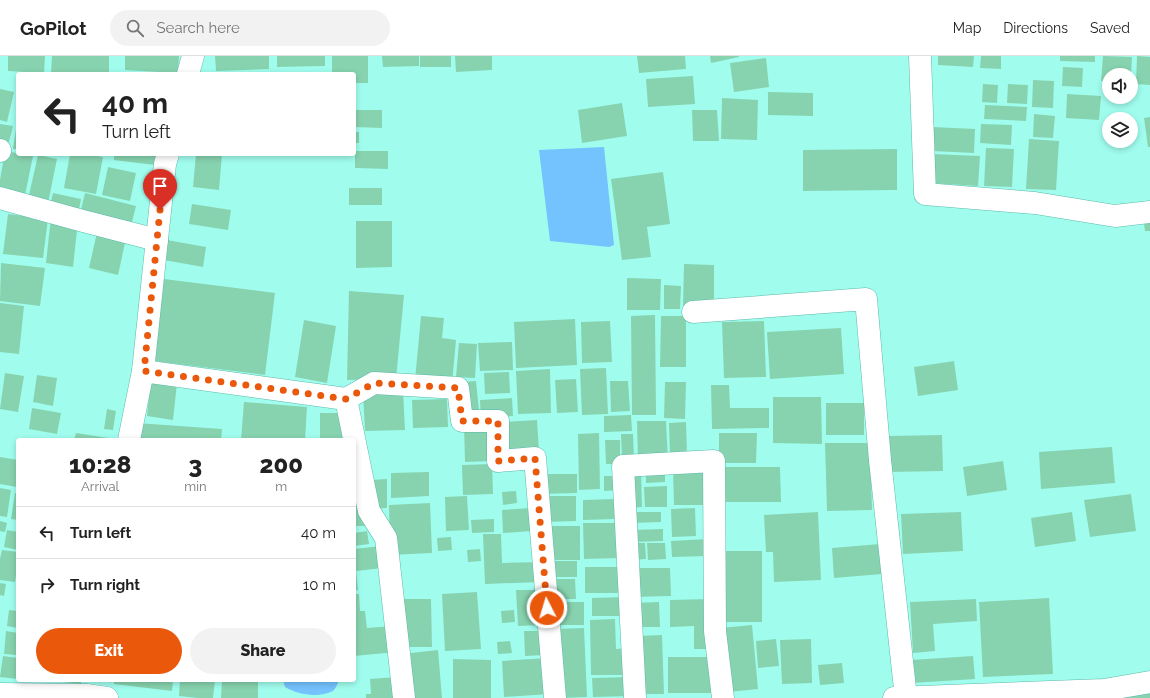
<!DOCTYPE html>
<style>
:root{--surface:#fff;--page:#f2f2f2;--text:#222;--muted:#767676;--line:#e0e0e0;--accent:#ea580c}
body{margin:0;font-family:Raleway,sans-serif;background:var(--page);color:var(--text);height:100vh;display:flex;flex-direction:column;font-size:15px;white-space:nowrap}
*{box-sizing:border-box;margin:0}
p{font-size:13px;color:var(--muted)}
.icon{flex:none;width:22px;height:22px;fill:none;stroke:currentColor;stroke-width:2;stroke-linecap:round;stroke-linejoin:round}
.map{position:relative;flex:1;overflow:hidden}
.details{position:absolute;left:16px;top:382px;width:340px;height:244px;display:flex;flex-direction:column;background:var(--surface);border-radius:4px;box-shadow:0 2px 6px #0003}
.details>*{flex:none}
.guide{position:absolute;left:16px;top:16px;width:340px;height:84px;border-radius:4px;box-shadow:0 2px 6px #0003;background:#fff;color:var(--text);overflow:hidden}
.buttons{position:absolute;left:1102px;top:12px;display:grid;gap:8px}
.buttons a{display:grid;place-items:center;width:36px;height:36px;border-radius:50%;background:var(--surface);box-shadow:0 2px 6px #0003;font-size:20px}
.pin{position:absolute;display:grid;place-items:center;width:34px;height:34px;color:#fff;margin:-41px -17px;border-radius:50% 50% 50% 0;rotate:-45deg;box-shadow:0 0 4px #0007}
.pin .icon{rotate:45deg}
.me{position:absolute;width:44px;margin:-22px;rotate:355deg;stroke-linejoin:round;filter:drop-shadow(0 0 3px #0008)}
.turn{display:flex;align-items:center;gap:14px;height:84px;padding:0 20px;font-size:18px}
.turn .icon{width:52px;height:52px;stroke-width:2.5}
.turn b{display:block;font-size:28px;line-height:34px}
.eta{display:flex;justify-content:space-evenly;align-items:center;height:68px;text-align:center}
.eta b{font-size:24px;font-weight:800;line-height:28px}
.primary-button{display:flex;gap:8px;margin-top:auto;padding:8px 20px}
.primary-button a{flex:1;height:46px;border-radius:24px;background:var(--accent);color:#fff;font-size:16px;font-weight:800;line-height:46px;text-align:center}
.primary-button a+a{background:var(--page);color:var(--text)}
ul{padding:0;list-style:none}
li{display:flex;align-items:center;gap:12px;height:52px;padding:0 20px;border-top:1px solid var(--line)}
li div{flex:1}
li b{display:block;font-size:15px}
li em{font-style:normal}
header{display:flex;align-items:center;gap:24px;box-sizing:border-box;height:56px;padding:0 20px;background:var(--surface);border-bottom:1px solid var(--line)}
header strong{font-size:19px}
nav{display:flex;gap:22px;margin-inline-start:auto;font-size:14px}
.search{width:280px;height:36px;background:var(--page);display:flex;align-items:center;gap:10px;box-sizing:border-box;padding:0 14px;border-radius:22px;color:var(--muted);font-size:15px}
.map>svg:first-child{display:block}
.water{fill:#74c2fe}
.building{fill:#87d3af}
.lines{fill:none;stroke-linecap:round;stroke-linejoin:round}
.minor-casing{stroke:#5bb9ab;stroke-width:23}
.minor{stroke:#fff;stroke-width:22}
.route{stroke:#ea580c;stroke-width:7;stroke-dasharray:0 12.6}
</style>
<header>
<strong>GoPilot</strong>
<div class="search"><svg class="icon" aria-label="search" viewBox="0 0 24 24"><circle cx="10" cy="10" r="6"/><path d="M15 15l6 6"/></svg>Search here</div>
<nav><a>Map</a><a>Directions</a><a>Saved</a></nav>
</header>
<div class="map">
<svg width="1150" height="642" viewBox="0 0 1150 642">
<rect width="100%" height="100%" fill="#a0fdee"/>
<g class="water">
<path d="M604,91L614,189L609,191L550,185L539,94Z"/>
<path d="M283,624H339C338,627 336,632 333,635C319,642 298,639 285,631Z"/>
</g>
<g class="building">
<path d="M8,0H45L44,17L8,15Z"/>
<path d="M52,0H109V18L51,17Z"/>
<path d="M125,0H179L178,17L125,14Z"/>
<path d="M215,0H269V13L216,15Z"/>
<path d="M277,0H325V10L277,11Z"/>
<path d="M332,0H368V27H354V18H332Z"/>
<path d="M382,0H419V10L383,11Z"/>
<rect x="420" y="0" width="31" height="11"/>
<path d="M455,0H492V14L456,16Z"/>
<path d="M637,0H685L686,13L639,17Z"/>
<path d="M710,0H739V1L711,7Z"/>
<path d="M938,0H974L973,11L938,9Z"/>
<path d="M981,0H1001V13L980,12Z"/>
<path d="M1060,0H1095V6L1060,5Z"/>
<path d="M1103,0L1132,1L1131,19H1109V25H1101Z"/>
<path d="M1137,0L1150,1V29L1136,28Z"/>
<path d="M766,2L769,31L734,36L730,7Z"/>
<path d="M1063,11L1083,12L1082,31L1062,30Z"/>
<path d="M693,20L695,48L648,51L646,23Z"/>
<path d="M1033,24L1054,25L1053,52L1032,51Z"/>
<path d="M983,28L998,29L997,47L982,46Z"/>
<path d="M1008,28L1028,29L1027,48L1007,47Z"/>
<path d="M0,33L14,36L7,66L0,64Z"/>
<path d="M768,36L813,37V60L768,59Z"/>
<path d="M1067,38L1101,40L1099,64L1066,62Z"/>
<path d="M722,42L758,44L757,84L721,83Z"/>
<path d="M622,47L627,80L582,87L578,54Z"/>
<path d="M985,49L1027,51L1026,65L984,63Z"/>
<path d="M354,54H382V72L354,71Z"/>
<path d="M692,54H717L719,85H693Z"/>
<path d="M1034,58L1055,60L1053,82L1033,81Z"/>
<path d="M1150,61V91H1148L1144,62Z"/>
<path d="M17,67H18V93H13Z"/>
<path d="M0,68L13,70L8,90L0,88Z"/>
<path d="M981,68L1012,69L1011,89L980,87Z"/>
<path d="M933,71L975,73L974,97L932,95Z"/>
<rect x="354" y="76" width="5" height="11"/>
<path d="M1029,83L1059,85L1056,134L1026,133Z"/>
<path d="M986,92L1014,93L1012,131L984,130Z"/>
<path d="M897,93V134L803,135V94Z"/>
<path d="M5,95L33,100L24,144L0,140V124Z"/>
<path d="M355,95H388V113L355,112Z"/>
<path d="M70,98H86L103,101L96,138L64,132Z"/>
<path d="M114,98H157L155,109L114,104Z"/>
<path d="M196,98H222L219,134L193,131Z"/>
<path d="M932,98L980,100L978,130L930,127Z"/>
<path d="M38,99L57,103L47,152L27,148Z"/>
<path d="M108,111L136,117L130,145L102,139Z"/>
<path d="M663,116L670,168L647,171L651,201L622,204L611,123Z"/>
<rect x="349" y="132" width="33" height="17"/>
<path d="M53,137L81,143L78,159L49,153Z"/>
<path d="M85,137L136,150L130,174L79,162Z"/>
<path d="M1150,145V175H1145L1141,146Z"/>
<path d="M192,148L231,154L228,174L189,168Z"/>
<path d="M8,158L48,163L43,202L3,198Z"/>
<path d="M51,161L78,165L73,211L46,207Z"/>
<path d="M356,165H392V211L356,212Z"/>
<path d="M98,172L127,178L118,219L89,212Z"/>
<path d="M167,184L206,191L203,211L164,204Z"/>
<path d="M1,207L45,212L40,250L0,245Z"/>
<path d="M684,208L714,209V251L683,250Z"/>
<path d="M627,222L661,223L660,254H627Z"/>
<path d="M164,223L275,237L265,319L154,305Z"/>
<path d="M664,229L681,230L680,253H664Z"/>
<path d="M349,235L404,239L396,323L347,324Z"/>
<path d="M0,247L24,250L19,298L0,296Z"/>
<path d="M655,259L656,359H632L631,260Z"/>
<path d="M421,260L444,262L442,282L456,284L452,328L415,324Z"/>
<path d="M661,260H686V311H660Z"/>
<path d="M575,263L577,309L516,312L514,266Z"/>
<path d="M304,264L336,270L327,327L295,321Z"/>
<path d="M610,265L612,306L582,307L581,266Z"/>
<path d="M764,265L766,321L724,322L722,266Z"/>
<path d="M841,272L844,318L770,323L767,276Z"/>
<path d="M512,286L513,314L480,315L478,287Z"/>
<path d="M459,287L477,288L475,322L456,321Z"/>
<path d="M954,305L958,334L918,340L914,311Z"/>
<path d="M606,312L608,358L582,359L580,313Z"/>
<path d="M550,313L551,357L518,358L516,315Z"/>
<path d="M509,316L510,337L485,338L484,317Z"/>
<path d="M5,317L24,320L18,356L0,353Z"/>
<path d="M37,319L57,322L53,350L33,346Z"/>
<path d="M151,323L177,327L173,364L147,360Z"/>
<path d="M576,323L578,356L557,357L555,324Z"/>
<path d="M476,325L479,354L464,355L462,326Z"/>
<path d="M610,325H628L630,355L611,356Z"/>
<path d="M665,326H686L685,363L664,362Z"/>
<path d="M711,329H729L730,352H769V372L712,373Z"/>
<path d="M403,335L405,374L365,375L363,336Z"/>
<path d="M773,341H821L822,388L773,387Z"/>
<path d="M512,342L513,360L481,362L480,344Z"/>
<path d="M447,343L448,371L413,372L412,344Z"/>
<path d="M244,346L307,351L305,384H241Z"/>
<rect x="826" y="347" width="38" height="32"/>
<path d="M32,352L61,357L57,378L29,373Z"/>
<path d="M107,353L116,355L113,374L104,373Z"/>
<rect x="320" y="357" width="26" height="27"/>
<path d="M631,359L632,375L604,376V360Z"/>
<path d="M537,364L539,396L505,398L503,366Z"/>
<path d="M637,365H666L668,405L638,406Z"/>
<path d="M686,366L687,399L670,400L669,367Z"/>
<path d="M137,367L222,373L221,384H136Z"/>
<path d="M464,369H491L493,405L465,406Z"/>
<path d="M76,377L115,383V384H74Z"/>
<path d="M599,377L600,433L579,434L578,378Z"/>
<path d="M719,377H757L756,407H719Z"/>
<path d="M621,378H633L634,403H622Z"/>
<path d="M942,379L943,415L889,416V380Z"/>
<path d="M605,384H620V408H606Z"/>
<path d="M825,387H870L872,454L827,455Z"/>
<path d="M1112,391L1115,427L1041,433L1039,396Z"/>
<path d="M0,401L18,404L17,431L0,428Z"/>
<path d="M1003,405L1007,434L967,440L963,411Z"/>
<path d="M492,408L493,438L463,439L462,409Z"/>
<path d="M717,411H780L781,446H718Z"/>
<path d="M646,412H665V426L646,427Z"/>
<path d="M706,413L707,449H674L673,414Z"/>
<path d="M641,415L642,451L628,452L627,416Z"/>
<path d="M429,416V440L391,442V417Z"/>
<path d="M540,418H577V437L540,438Z"/>
<path d="M604,420H618V434L604,435Z"/>
<path d="M387,423V452L372,453L371,424Z"/>
<path d="M667,430V451H645L644,431Z"/>
<path d="M0,432L11,434L7,461L0,460Z"/>
<path d="M516,435L517,447L503,449L502,436Z"/>
<path d="M15,437H18V464L11,463Z"/>
<path d="M1131,438L1136,475L1090,481L1084,444Z"/>
<path d="M467,440L469,474L446,475L445,441Z"/>
<path d="M544,440H576V465L544,466Z"/>
<path d="M354,441H363L365,470H354Z"/>
<path d="M615,443V463L583,464V444Z"/>
<path d="M430,447L432,497L390,499L389,449Z"/>
<path d="M531,452L532,475L503,477L502,454Z"/>
<path d="M695,452L696,480L672,481L671,453Z"/>
<path d="M630,456H661V466L631,467Z"/>
<path d="M818,456L821,524L774,526L773,496H766L764,459Z"/>
<path d="M961,456L963,495L903,498L901,458Z"/>
<path d="M1072,456L1076,485L1035,491L1031,462Z"/>
<path d="M494,463V476L472,477L471,464Z"/>
<path d="M0,465L7,467L5,476L0,475Z"/>
<path d="M583,467H621V502L584,503Z"/>
<path d="M545,470H580V504H546Z"/>
<path d="M663,473V485L632,486L631,474Z"/>
<path d="M7,474L18,476V494L4,491Z"/>
<path d="M367,475L369,488L354,490V477Z"/>
<path d="M483,478H501L502,507L540,506L541,526L485,528Z"/>
<path d="M451,481L452,494L438,495L437,482Z"/>
<path d="M707,483V500L672,501L671,485Z"/>
<path d="M629,487H645L646,503L630,504Z"/>
<path d="M647,487H665L666,503L648,504Z"/>
<path d="M880,488L882,518L834,522L832,492Z"/>
<path d="M381,490L383,512L356,515L358,534L354,535V493Z"/>
<path d="M480,493L481,505L468,506L467,494Z"/>
<path d="M2,494L18,496V506L15,526L0,524V503Z"/>
<rect x="718" y="495" width="44" height="71"/>
<path d="M546,505H577V521H547Z"/>
<path d="M585,511H624L625,537H585Z"/>
<path d="M632,512H670L671,540L633,541Z"/>
<path d="M549,523H575L576,543H549Z"/>
<path d="M0,527L6,528L4,540L0,539Z"/>
<path d="M516,534H540L542,569L518,570Z"/>
<path d="M477,536L481,593L445,595L442,538Z"/>
<path d="M354,538H359L360,555H365L367,572L393,570L396,596L354,600Z"/>
<path d="M626,541L627,560H592V542Z"/>
<path d="M1049,542L1053,618L983,621L979,546Z"/>
<path d="M402,543H431L432,591H403Z"/>
<path d="M710,543L712,593H694V570L670,571V544Z"/>
<path d="M976,543L977,565L933,568L935,595L913,597L910,546Z"/>
<rect x="552" y="546" width="32" height="23"/>
<path d="M659,546L660,571H635L634,547Z"/>
<path d="M9,554L18,555V572L7,570Z"/>
<path d="M514,554L515,566L502,567L501,555Z"/>
<path d="M615,563L616,593L630,592V619H591L590,564Z"/>
<path d="M752,569L758,633L728,636L721,572Z"/>
<path d="M584,572L587,641L558,642L555,573Z"/>
<path d="M6,575L18,577V599L4,598Z"/>
<path d="M524,575H544L545,599L525,600Z"/>
<path d="M662,579L664,638H639L638,580Z"/>
<path d="M776,583L779,610L758,612L756,585Z"/>
<path d="M811,583L812,627L782,628L780,584Z"/>
<path d="M510,585L512,597L498,598L497,586Z"/>
<path d="M438,594L442,642H406L402,598Z"/>
<path d="M3,600L18,602V623L0,621Z"/>
<path d="M973,600L975,623L912,627L911,604Z"/>
<rect x="668" y="601" width="46" height="36"/>
<path d="M547,602L550,638L504,641L502,605Z"/>
<path d="M453,603L491,604V642H453Z"/>
<path d="M842,607L844,627L820,629L818,609Z"/>
<path d="M396,621L398,642H366V638H371L370,623Z"/>
<path d="M630,621L631,640L593,641L592,622Z"/>
<path d="M55,624H81V628L55,625Z"/>
<path d="M114,624H173L172,635L114,628Z"/>
<path d="M180,624H215L213,642H198L179,640Z"/>
<path d="M222,624H258V642H221Z"/>
<path d="M1150,628V642H1121Z"/>
</g>
<g class="lines">
<defs>
<g id="minor">
<path d="M920,0L925,138L1035,147L1115,160L1150,156"/>
<path d="M188,18L193,0"/>
<path d="M0,94V95"/>
<path d="M0,142L83,165L157,184"/>
<path d="M693,256L866,243L880,404L906,642"/>
<path d="M143,315L346,343L374,327L458,332L462,365H498V405L535,402L555,642"/>
<path d="M346,343L369,455L386,482L404,642"/>
<path d="M129,384L143,315L165,108L168,98"/>
<path d="M0,638L87,639L107,642"/>
<path d="M635,642L623,410L714,405L715,575L723,642"/>
<path d="M894,642L1104,634L1150,626"/>
</g>
</defs>
<use href="#minor" class="minor-casing"/>
<use href="#minor" class="minor"/>
</g>
<g class="lines">
<path class="route" d="M160,154L144,315L346,343L374,327L458,332L462,365H498V405L535,402L547,552"/>
</g>
</svg>
<div class="buttons">
<a><svg class="icon" aria-label="sound" viewBox="0 0 24 24"><path d="M4 9h4l5-4v14l-5-4H4zM17 9q2 3 0 6"/></svg></a>
<a><svg class="icon" aria-label="layers" viewBox="0 0 24 24"><path d="M12 4l9 5-9 5-9-5zM3 14l9 5 9-5"/></svg></a>
</div>
<div class="pin" style="left:160px;top:154px;background:#d93025"><svg class="icon" aria-label="arrive" viewBox="0 0 24 24"><path d="M6 21V4h12l-3 4 3 4H6"/></svg></div>
<svg class="me" style="left:547px;top:552px" viewBox="-20 -20 40 40"><circle r="17" fill="#ea580c" stroke="#fff" stroke-width="3"/><path d="M0-11L8 9 0 5-8 9z" fill="#fff"/></svg>
<div class="guide">
<div class="turn"><svg class="icon" aria-label="left" viewBox="0 0 24 24"><path d="M17 20v-9H6M10 6l-5 5 5 5"/></svg><div><b>40 m</b>Turn left</div></div>
</div>
<section class="details">
<div class="eta">
<div><b>10:28</b><p>Arrival</p></div>
<div><b>3</b><p>min</p></div>
<div><b>200</b><p>m</p></div>
</div>
<ul>
<li><svg class="icon" aria-label="left" viewBox="0 0 24 24"><path d="M17 20v-9H6M10 6l-5 5 5 5"/></svg><div><b>Turn left</b></div><em>40 m</em></li>
<li><svg class="icon" aria-label="right" viewBox="0 0 24 24"><path d="M7 20v-9h11M14 6l5 5-5 5"/></svg><div><b>Turn right</b></div><em>10 m</em></li>
</ul>
<div class="primary-button"><a>Exit</a><a>Share</a></div>
</section>
</div>
